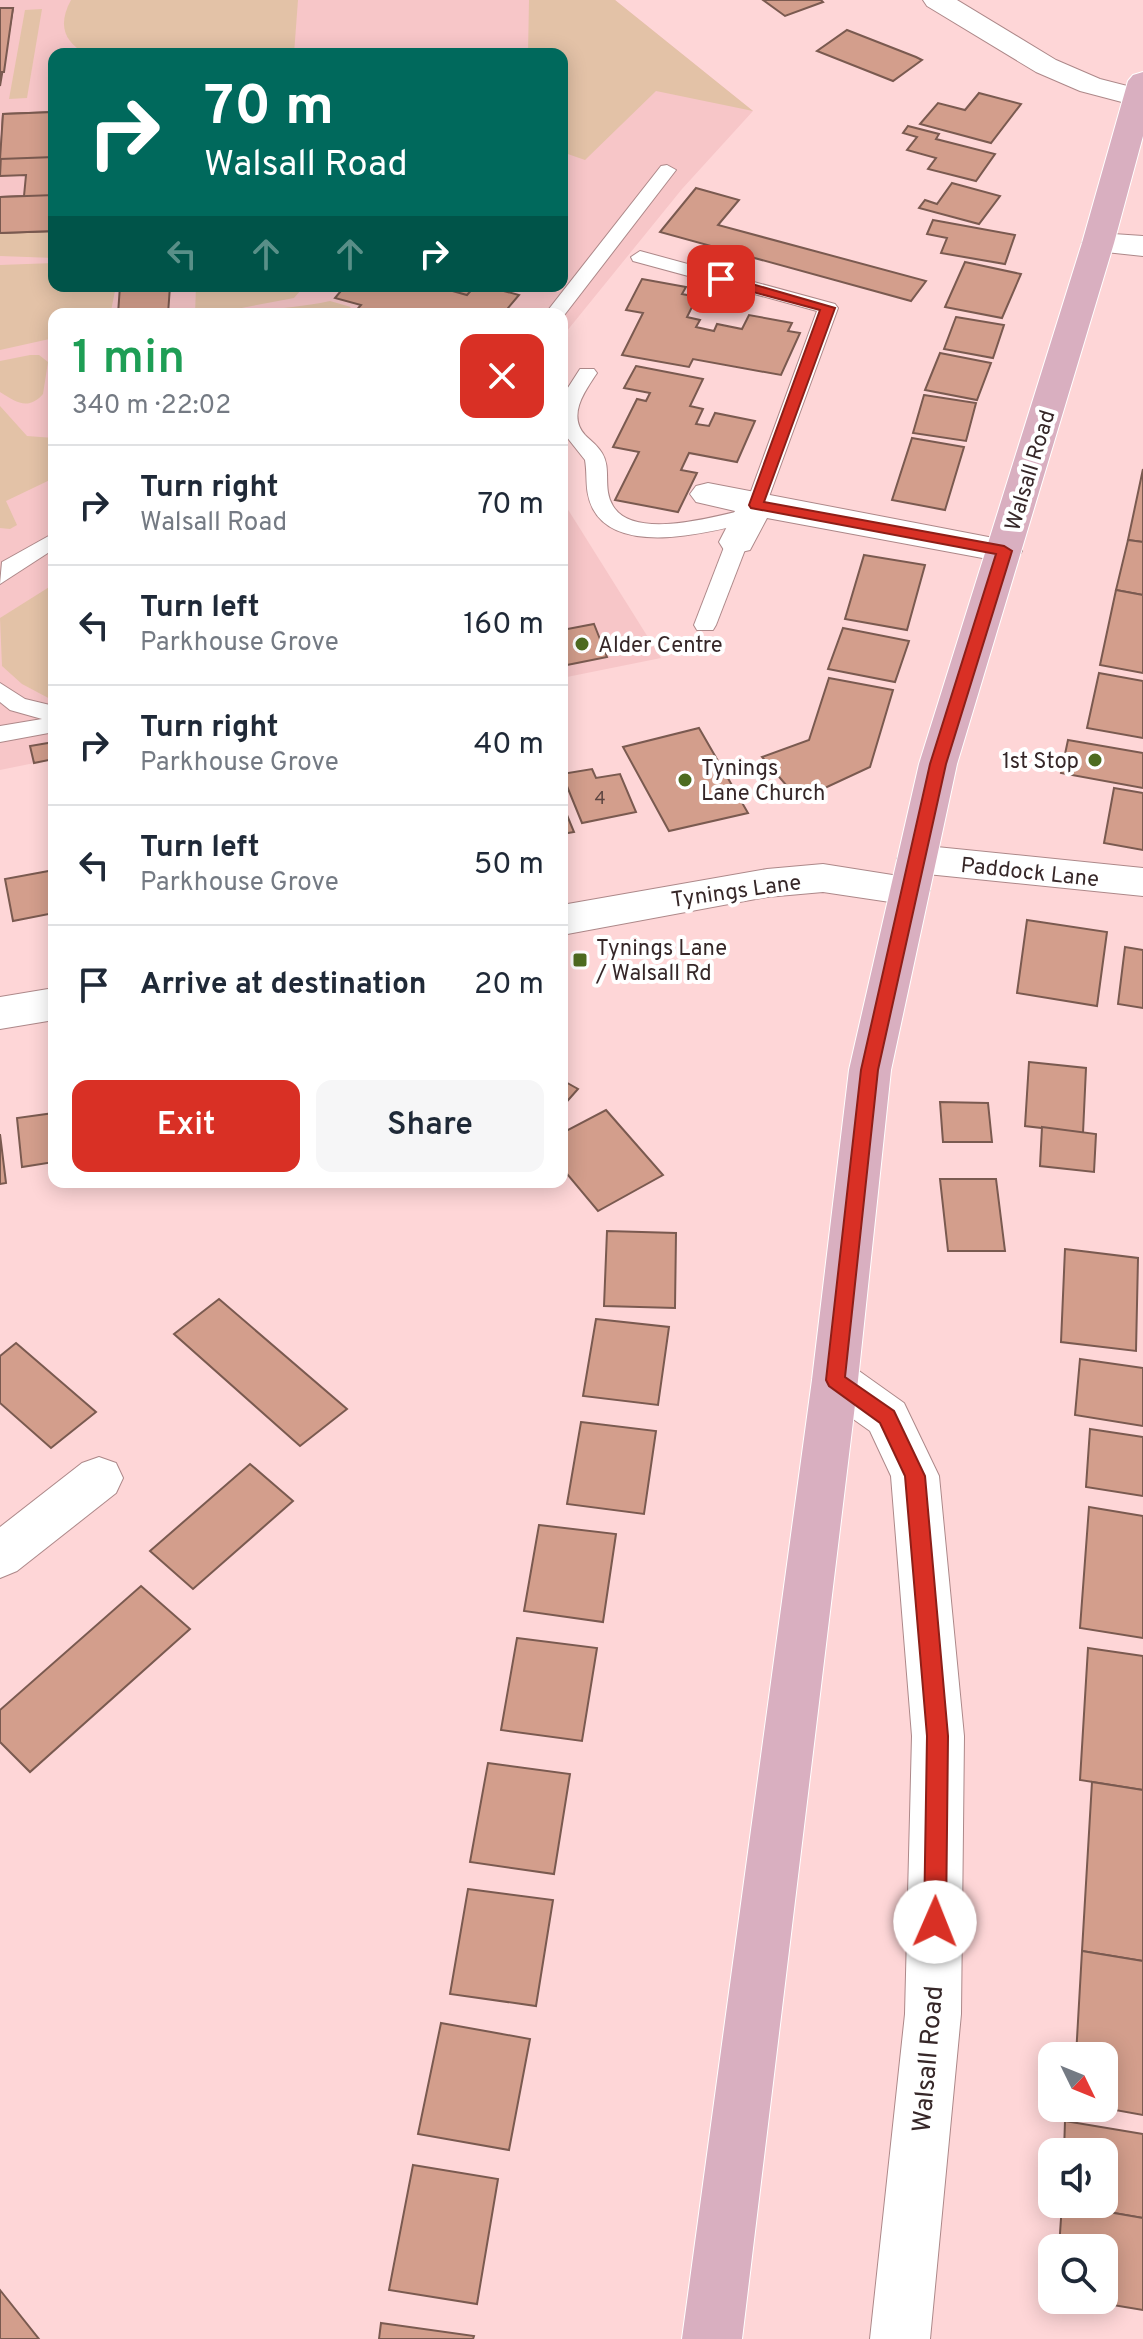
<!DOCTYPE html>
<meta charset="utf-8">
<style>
:root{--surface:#fff;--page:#f6f6f7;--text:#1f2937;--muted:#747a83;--line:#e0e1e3;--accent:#d93025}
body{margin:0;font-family:Overpass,sans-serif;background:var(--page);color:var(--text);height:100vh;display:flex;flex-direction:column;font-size:30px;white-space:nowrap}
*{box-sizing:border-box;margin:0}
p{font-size:26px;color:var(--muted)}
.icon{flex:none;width:44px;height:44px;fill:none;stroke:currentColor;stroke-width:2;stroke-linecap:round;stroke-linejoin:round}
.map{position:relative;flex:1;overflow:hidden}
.panel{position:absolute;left:48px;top:308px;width:520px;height:880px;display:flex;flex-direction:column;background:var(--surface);border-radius:16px;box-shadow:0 4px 20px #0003}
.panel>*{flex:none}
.banner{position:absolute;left:48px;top:48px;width:520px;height:244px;border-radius:16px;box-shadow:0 4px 20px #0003;background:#00695c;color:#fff;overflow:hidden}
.needle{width:52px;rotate:133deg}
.fabs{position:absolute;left:1038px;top:2042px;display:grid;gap:16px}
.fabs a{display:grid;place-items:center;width:80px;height:80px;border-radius:16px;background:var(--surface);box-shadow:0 4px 20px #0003;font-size:40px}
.pin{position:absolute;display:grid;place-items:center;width:68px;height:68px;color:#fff;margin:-34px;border-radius:16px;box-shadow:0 4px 12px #0006}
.me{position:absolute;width:88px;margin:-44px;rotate:1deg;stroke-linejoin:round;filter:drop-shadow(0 0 6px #0008)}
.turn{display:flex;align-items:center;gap:28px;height:168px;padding:0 24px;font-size:36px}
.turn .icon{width:104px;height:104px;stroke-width:2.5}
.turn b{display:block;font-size:56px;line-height:68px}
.lanes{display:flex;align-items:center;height:76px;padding:0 24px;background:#0003;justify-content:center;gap:40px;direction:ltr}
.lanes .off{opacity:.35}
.round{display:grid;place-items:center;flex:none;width:84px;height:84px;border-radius:16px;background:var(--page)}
.summary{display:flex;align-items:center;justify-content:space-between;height:136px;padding:0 24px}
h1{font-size:48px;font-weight:600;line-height:60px;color:#1e9e55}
.primary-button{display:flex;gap:16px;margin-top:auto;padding:16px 24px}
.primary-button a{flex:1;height:92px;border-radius:16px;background:var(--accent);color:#fff;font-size:32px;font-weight:600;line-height:92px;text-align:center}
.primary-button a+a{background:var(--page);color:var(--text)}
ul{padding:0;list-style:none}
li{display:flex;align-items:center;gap:24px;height:120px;padding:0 24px;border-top:2px solid var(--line)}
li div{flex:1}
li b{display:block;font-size:30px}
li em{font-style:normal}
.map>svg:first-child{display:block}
.built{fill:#f7c6c8;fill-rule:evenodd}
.green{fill:#e3c2a7}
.building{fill:#d39e8c;stroke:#7a5a50;stroke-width:2}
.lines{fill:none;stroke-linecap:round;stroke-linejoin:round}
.service-casing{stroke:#ad8889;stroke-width:2}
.minor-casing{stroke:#ad8889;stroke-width:2}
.primary-casing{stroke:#fff;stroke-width:2}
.service{fill:#fff;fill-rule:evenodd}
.minor{fill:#fff;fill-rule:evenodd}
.primary{fill:#d9afc0;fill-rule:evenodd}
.route{fill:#d93025;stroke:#8d1f18;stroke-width:2}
.poi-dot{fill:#4e6c20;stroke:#fff;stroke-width:3}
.labels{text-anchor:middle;stroke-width:8;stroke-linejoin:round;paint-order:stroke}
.number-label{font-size:18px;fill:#5d4541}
.street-label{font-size:22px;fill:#362728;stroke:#fff}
.poi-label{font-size:22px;fill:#362728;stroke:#fff;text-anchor:start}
.near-street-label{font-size:26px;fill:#362728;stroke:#fff}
</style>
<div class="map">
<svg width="1143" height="2339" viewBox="0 0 1143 2339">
<rect width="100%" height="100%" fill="#fed6d7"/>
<g class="built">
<path d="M0,0H615L753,111L682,189L562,337V314H54V759L0,770ZM54,54H562V286H54Z"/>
<path d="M562,500L661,658L562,678Z"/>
</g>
<g class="green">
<path d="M71,0H298L294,54H86C63,41 58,24 71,0Z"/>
<path d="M529,0H615L753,111L656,91L585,160L562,152V54H528Z"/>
<path d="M42,9L27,98L9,99L25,10Z"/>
<path d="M54,231V258L0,256V233Z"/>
<path d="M54,263V286H116L111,311L108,314H54V338L0,350V265Z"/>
<path d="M196,286H300L301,290L294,298L210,314H195Z"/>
<path d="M330,301L351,307L344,314L255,312C281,307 304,307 330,301Z"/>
<path d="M30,355H39L48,362L43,394C28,411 16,402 0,392V361Z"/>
<path d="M0,406L27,436L54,438V478L6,501L17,525L10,529L0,528Z"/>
<path d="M54,584V701L22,684L2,666L0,618Z"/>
</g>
<g class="building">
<path d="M763,0H821L823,2L785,16Z"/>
<path d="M0,8H13L0,86Z"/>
<path d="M0,8H13L4,72H0Z"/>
<path d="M847,30L916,57L922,60L893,81L817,51Z"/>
<path d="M979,93L1021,104L991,143L920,124L938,103L965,110Z"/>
<path d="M54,112V231L0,233V197L24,196L26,175L0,176L3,114Z"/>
<path d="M54,112V157L0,159L3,114Z"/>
<path d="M908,126L939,134L936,139L995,154L976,181L928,169L936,158L907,150L917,137L903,133Z"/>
<path d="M952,183L1000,196L979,224L919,208L925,200L937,204Z"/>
<path d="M696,188L739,200L718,225L926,281L911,301L660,232Z"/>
<path d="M54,195V231L0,233V197Z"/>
<path d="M933,220L1015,235L1005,264L941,253L947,238L927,234Z"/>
<path d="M965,262L1021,274L1002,318L945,307Z"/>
<path d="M642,279L686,287L682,294L697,297L687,317L700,320L696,327L714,331L717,324L742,329L749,315L792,323L788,331L800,333L781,375L693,359L689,367L622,355L643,313L626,310Z"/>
<path d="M120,286H170L168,314H118Z"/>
<path d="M345,286H485L519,295L503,314H353L361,305L335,298Z"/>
<path d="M435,286H475L467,295Z"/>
<path d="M956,317L1004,325L993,358L944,349Z"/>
<path d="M940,353L991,363L977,400L925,390Z"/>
<path d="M636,366L703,379L690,406L703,409L696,424L709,426L715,413L755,421L737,462L689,453L681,470L697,473L678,512L615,500L639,452L613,447L637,399L646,401L650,393L624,388Z"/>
<path d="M924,395L976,403L966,441L913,433Z"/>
<path d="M912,438L964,447L945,510L892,500Z"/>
<path d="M1143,469V542L1128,540Z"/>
<path d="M1128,540L1143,542V595L1116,590Z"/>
<path d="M864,555L925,565L907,630L845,619Z"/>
<path d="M1116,590L1143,595V673L1100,665Z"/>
<path d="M594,624L607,657L562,666V630Z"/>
<path d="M843,628L909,641L895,682L828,669Z"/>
<path d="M1099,673L1143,681V738L1087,728Z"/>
<path d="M829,678L893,690L870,767L799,800L762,757L809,740Z"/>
<path d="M699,728L748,813L669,831L623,747Z"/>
<path d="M1068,740L1143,753V788L1061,773Z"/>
<path d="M54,742V759L34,763L30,746Z"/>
<path d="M592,769L596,778L620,774L636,812L582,823L562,774Z"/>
<path d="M1114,788L1143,793V850L1104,843Z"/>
<path d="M562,803L574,832L562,834Z"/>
<path d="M54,870V913L13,921L5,879Z"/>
<path d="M1027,920L1107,932L1097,1006L1017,993Z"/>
<path d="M1125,947L1143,950V1008L1118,1004Z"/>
<path d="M1029,1062L1086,1068L1083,1133L1025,1126Z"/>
<path d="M562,1080L578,1089L562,1107Z"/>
<path d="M940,1102L988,1103L992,1142H943Z"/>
<path d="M606,1110L663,1175L598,1211L562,1168V1133Z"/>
<path d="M54,1113V1162L22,1167L17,1118Z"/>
<path d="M1042,1127L1096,1134L1094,1172L1040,1166Z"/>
<path d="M0,1134L6,1183L0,1184Z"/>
<path d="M940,1179H996L1005,1251H948Z"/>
<path d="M607,1231L676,1233L675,1308L604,1306Z"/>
<path d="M1065,1249L1138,1258L1136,1351L1061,1342Z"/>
<path d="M219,1299L347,1409L300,1446L174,1334Z"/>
<path d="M596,1319L669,1327L658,1405L583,1396Z"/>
<path d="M16,1343L96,1412L51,1448L0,1403V1356Z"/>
<path d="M1080,1359L1143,1368V1426L1075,1415Z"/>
<path d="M581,1422L656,1431L644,1514L567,1504Z"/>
<path d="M1090,1429L1143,1437V1496L1086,1487Z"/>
<path d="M250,1464L293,1501L193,1589L150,1551Z"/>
<path d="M1089,1507L1143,1516V1638L1080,1628Z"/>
<path d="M539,1525L616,1534L603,1622L524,1611Z"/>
<path d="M141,1586L190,1629L30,1772L0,1742V1710Z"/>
<path d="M517,1638L597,1648L582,1741L501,1730Z"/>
<path d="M1088,1648L1143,1656V1790L1080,1780Z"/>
<path d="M488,1763L570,1774L554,1874L470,1862Z"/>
<path d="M1092,1782L1143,1790V1961L1082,1951Z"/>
<path d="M468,1889L553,1900L536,2006L450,1994Z"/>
<path d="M1082,1951L1143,1961V2115L1104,2108V2056H1076Z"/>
<path d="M441,2023L530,2039L509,2150L418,2134Z"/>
<path d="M1065,2121L1143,2134V2218L1062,2204H1104V2152H1064Z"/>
<path d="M413,2165L498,2179L477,2304L389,2290Z"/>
<path d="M1062,2204L1143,2218V2310L1083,2300H1104V2248H1059Z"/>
<path d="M0,2290L39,2339H0Z"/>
<path d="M381,2323L474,2336L473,2339H379Z"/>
</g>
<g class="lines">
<defs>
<g id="service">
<path d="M667,165L676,170L562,318V314H545L661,166Z"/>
<path d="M640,251L835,304L838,308L766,505L759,511L761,515L758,520C716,531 619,558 593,509C584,491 588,478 585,460L562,431V397L580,369H594L597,373C585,391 567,415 585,435C591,441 597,445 602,453C612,469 602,488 613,506C634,541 716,516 748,509L746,505L817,311L633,261L631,257Z"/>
<path d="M54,533V549L0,584L2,562Z"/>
<path d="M737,535L748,542L716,625L713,630H697L694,625L726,542Z"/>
<path d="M0,683L25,699L54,706V732L0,742V726L42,719L10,710L0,702Z"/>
</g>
<g id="minor">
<path d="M923,0H957L1056,60L1100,79L1143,90V104L1137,106L1080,91L1036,72L927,6Z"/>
<path d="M1098,233L1143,236V256L1087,250L1082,243L1087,236Z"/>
<path d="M708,483L1004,540L1017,543L1022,551L1017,559L1004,562L767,518L750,550L737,553L724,550L719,542L735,511L696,502L690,494L696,486Z"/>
<path d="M917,845L1143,868V896L917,873L903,869L897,859L903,849Z"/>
<path d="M823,864L924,880L930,890L924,900L910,905L823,892L767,897L562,935V905L767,869Z"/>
<path d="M54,988V1020L0,1029V997Z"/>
<path d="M835,1360L852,1366L904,1403L939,1476L964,1736L961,2014L930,2339H870L905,2014L912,1736L891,1476L870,1431L818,1394L812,1380L818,1366Z"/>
<path d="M99,1457L116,1463L123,1478L116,1493L17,1571L0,1578V1527L82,1463Z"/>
</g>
<path id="primary" d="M1143,72V136L1114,243L957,764L891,1070L858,1380L742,2339H682L812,1380L849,1070L919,764L1082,243L1128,81L1133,75Z"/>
</defs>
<use href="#service" class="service-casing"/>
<use href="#minor" class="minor-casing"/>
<use href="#primary" class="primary-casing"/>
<use href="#service" class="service"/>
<use href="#minor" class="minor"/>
<use href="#primary" class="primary"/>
</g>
<path class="route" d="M721,275L835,308L764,502L1004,546L1012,551L946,764L878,1070L845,1377L894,1411L925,1476L948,1736L946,1922L943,1929L935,1932L927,1929L924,1922L927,1736L905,1476L880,1423L829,1386L826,1380L861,1070L930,764L996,554L751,508L749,505L820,310L716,282V276Z"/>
<g class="poi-dot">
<circle cx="582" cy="644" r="8"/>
<circle cx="1095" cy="760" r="8"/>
<circle cx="685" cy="780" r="8"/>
<rect x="572" y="952" width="16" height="16" rx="4"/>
</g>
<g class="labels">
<g class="number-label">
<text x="600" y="804">4</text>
</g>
<g class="street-label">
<text transform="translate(1029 470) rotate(-73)" y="8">Walsall Road</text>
<text transform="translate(1030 871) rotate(6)" y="8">Paddock Lane</text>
<text transform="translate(736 890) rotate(-8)" y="8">Tynings Lane</text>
</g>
<g class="poi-label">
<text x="598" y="652">Alder Centre</text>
<text x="1079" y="768" text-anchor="end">1st Stop</text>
<text x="701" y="775">Tynings<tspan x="701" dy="25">Lane Church</tspan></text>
<text x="596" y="955">Tynings Lane<tspan x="596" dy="25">/ Walsall Rd</tspan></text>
</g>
<g class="near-street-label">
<text transform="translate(927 2059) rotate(-85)" y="9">Walsall Road</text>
</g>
</g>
</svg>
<div class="fabs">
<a><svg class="needle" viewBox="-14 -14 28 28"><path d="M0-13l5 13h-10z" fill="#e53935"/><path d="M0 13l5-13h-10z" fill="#747a83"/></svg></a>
<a><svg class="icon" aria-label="sound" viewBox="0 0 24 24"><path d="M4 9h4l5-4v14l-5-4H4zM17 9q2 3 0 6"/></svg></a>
<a><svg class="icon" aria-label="search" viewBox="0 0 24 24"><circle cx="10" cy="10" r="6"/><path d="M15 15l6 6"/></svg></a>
</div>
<div class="pin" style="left:721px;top:279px;background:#d93025"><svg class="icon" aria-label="arrive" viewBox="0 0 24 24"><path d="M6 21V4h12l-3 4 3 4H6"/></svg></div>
<svg class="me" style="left:935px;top:1922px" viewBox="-20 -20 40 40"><circle r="19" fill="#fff"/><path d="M0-13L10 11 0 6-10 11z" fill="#d93025"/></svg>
<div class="banner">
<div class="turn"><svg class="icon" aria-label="right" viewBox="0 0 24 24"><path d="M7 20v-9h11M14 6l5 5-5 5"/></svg><div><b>70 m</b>Walsall Road</div></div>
<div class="lanes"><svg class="icon off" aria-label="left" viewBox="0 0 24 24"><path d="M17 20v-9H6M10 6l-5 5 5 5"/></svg><svg class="icon off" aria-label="ahead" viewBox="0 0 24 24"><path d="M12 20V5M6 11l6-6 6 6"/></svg><svg class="icon off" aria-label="ahead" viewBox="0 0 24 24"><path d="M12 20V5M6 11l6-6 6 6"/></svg><svg class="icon" aria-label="right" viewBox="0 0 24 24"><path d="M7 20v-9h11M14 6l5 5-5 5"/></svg></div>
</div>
<section class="panel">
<div class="summary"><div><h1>1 min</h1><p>340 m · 22:02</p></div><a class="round" style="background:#d93025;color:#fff"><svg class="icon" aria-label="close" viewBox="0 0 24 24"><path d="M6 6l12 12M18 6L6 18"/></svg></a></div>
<ul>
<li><svg class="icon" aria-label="right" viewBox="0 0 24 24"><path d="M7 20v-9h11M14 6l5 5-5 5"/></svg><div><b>Turn right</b><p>Walsall Road</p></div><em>70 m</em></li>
<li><svg class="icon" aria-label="left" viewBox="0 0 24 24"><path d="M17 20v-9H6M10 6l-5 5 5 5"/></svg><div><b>Turn left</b><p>Parkhouse Grove</p></div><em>160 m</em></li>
<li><svg class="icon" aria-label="right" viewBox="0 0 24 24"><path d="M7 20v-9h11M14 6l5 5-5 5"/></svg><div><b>Turn right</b><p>Parkhouse Grove</p></div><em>40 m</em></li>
<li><svg class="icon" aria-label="left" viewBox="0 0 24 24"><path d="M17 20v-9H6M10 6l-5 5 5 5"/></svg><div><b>Turn left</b><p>Parkhouse Grove</p></div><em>50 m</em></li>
<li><svg class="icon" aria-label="arrive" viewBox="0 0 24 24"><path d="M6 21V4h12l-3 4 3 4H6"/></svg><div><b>Arrive at destination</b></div><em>20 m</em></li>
</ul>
<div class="primary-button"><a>Exit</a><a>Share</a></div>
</section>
</div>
